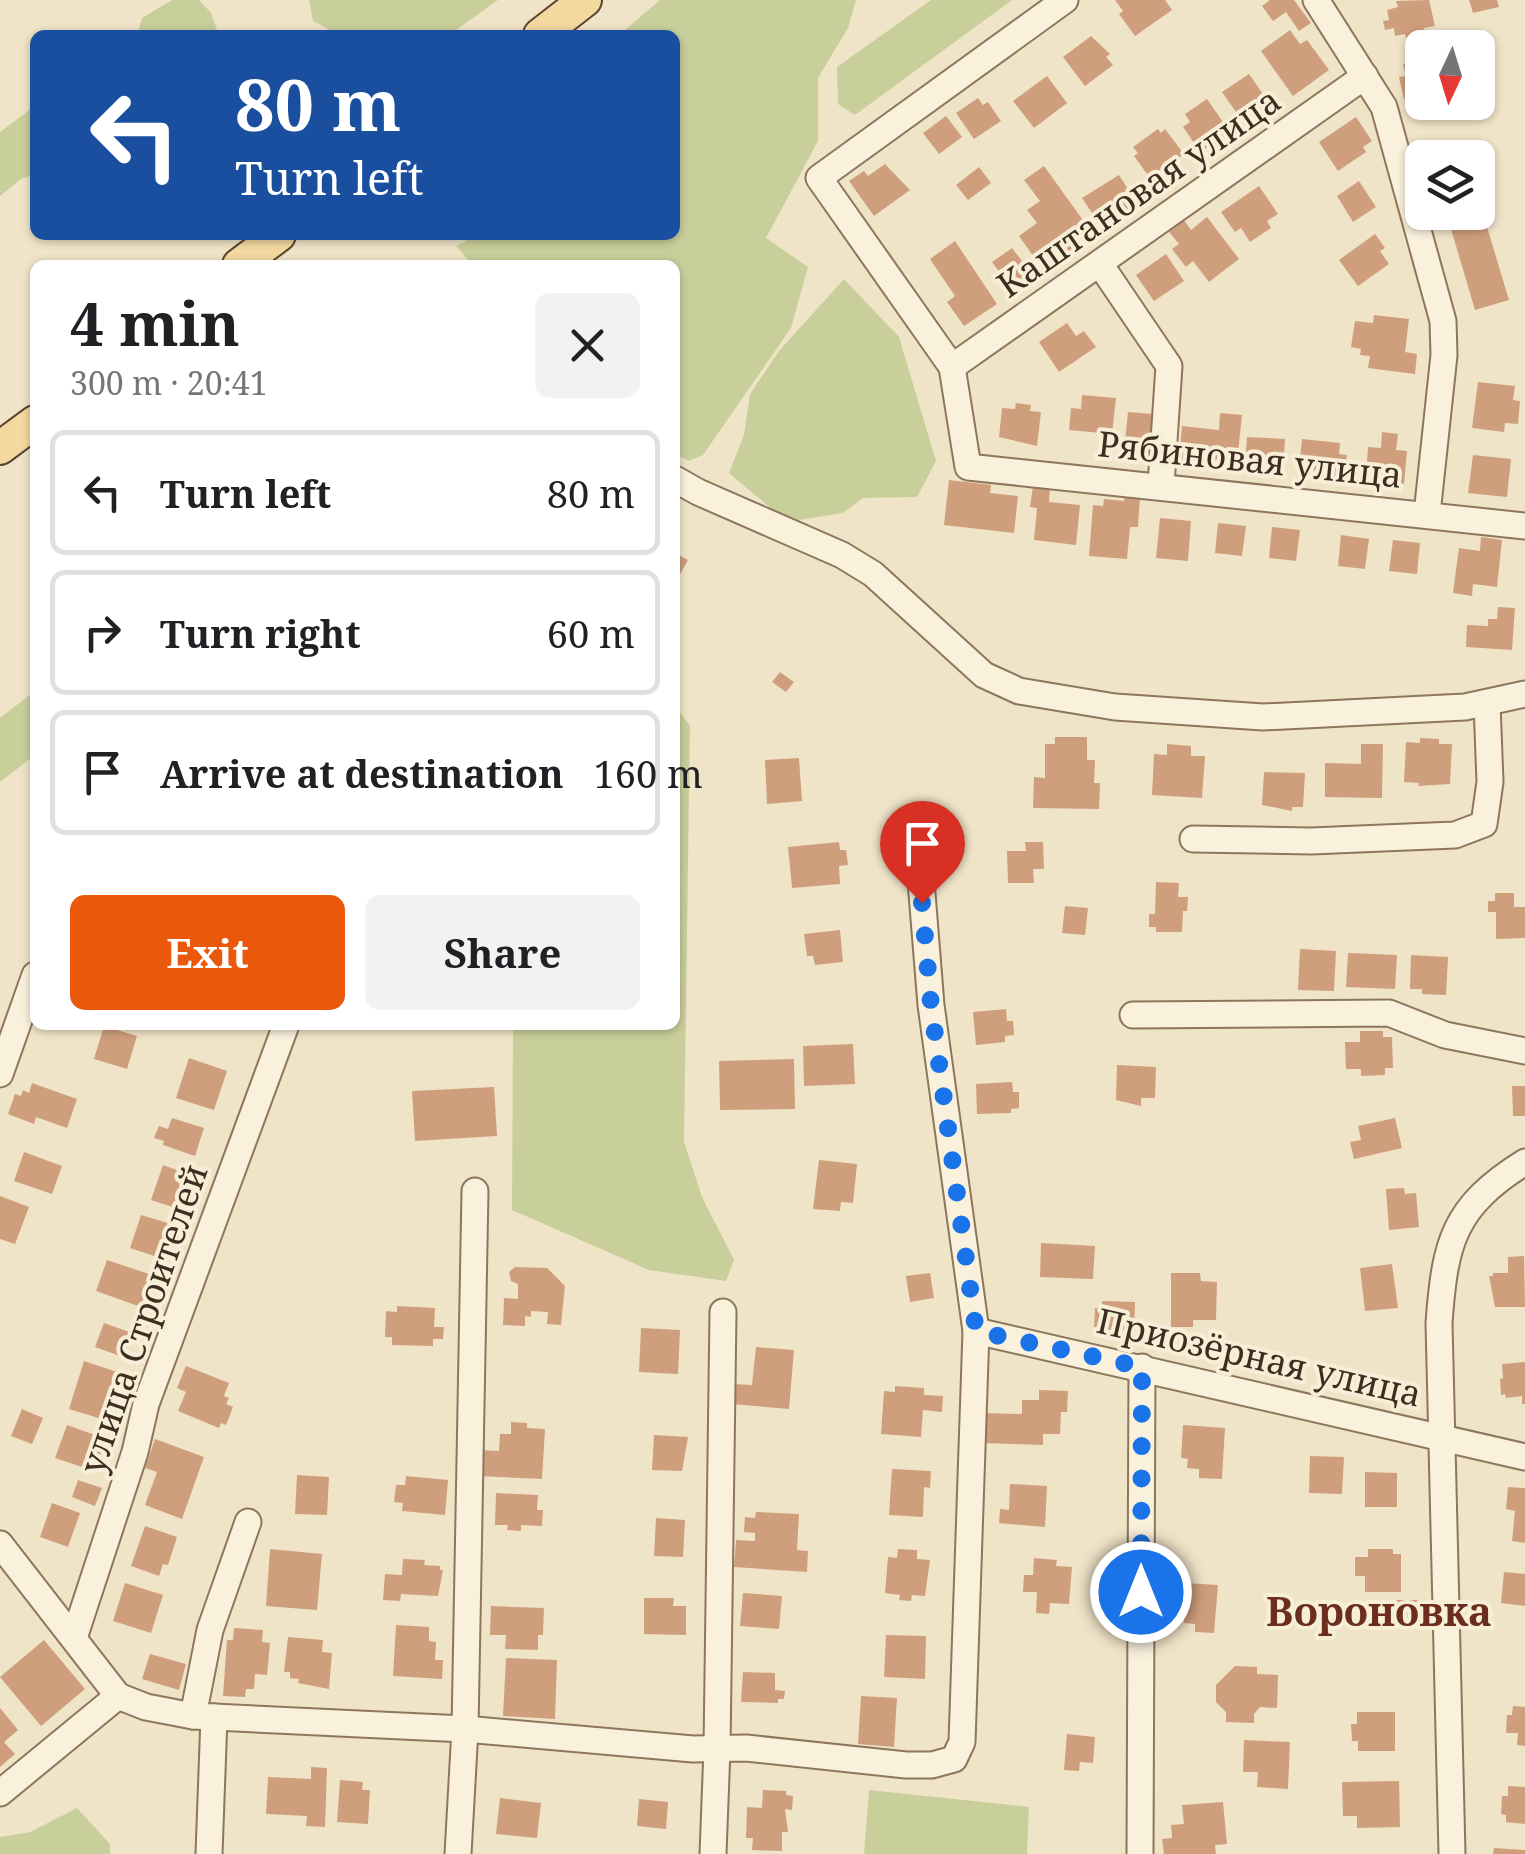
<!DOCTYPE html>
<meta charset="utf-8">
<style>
:root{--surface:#fff;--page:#f2f2f2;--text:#202124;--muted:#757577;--line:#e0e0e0;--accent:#ea580c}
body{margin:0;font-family:"Noto Serif",serif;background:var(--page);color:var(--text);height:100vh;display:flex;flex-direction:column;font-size:38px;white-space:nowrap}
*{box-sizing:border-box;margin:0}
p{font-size:32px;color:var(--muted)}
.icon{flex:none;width:55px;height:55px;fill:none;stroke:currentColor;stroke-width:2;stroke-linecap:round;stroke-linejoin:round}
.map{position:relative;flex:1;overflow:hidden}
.panel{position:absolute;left:30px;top:260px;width:650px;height:770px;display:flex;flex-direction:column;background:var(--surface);border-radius:15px;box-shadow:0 2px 8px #0004}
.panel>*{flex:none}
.hud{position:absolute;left:30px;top:30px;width:650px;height:210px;border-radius:15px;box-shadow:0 2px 8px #0004;background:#1a4fa0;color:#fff;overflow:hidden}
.needle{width:65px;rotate:184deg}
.controls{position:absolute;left:1405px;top:30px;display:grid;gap:20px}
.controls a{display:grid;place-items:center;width:90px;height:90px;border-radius:15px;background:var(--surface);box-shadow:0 2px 8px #0004;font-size:50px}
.pin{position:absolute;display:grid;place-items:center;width:85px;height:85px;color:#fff;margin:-102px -42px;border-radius:50% 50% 50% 0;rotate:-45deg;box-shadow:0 0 10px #0007}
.pin .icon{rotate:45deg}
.me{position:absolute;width:110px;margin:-55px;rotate:0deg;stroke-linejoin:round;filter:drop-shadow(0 0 8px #0008)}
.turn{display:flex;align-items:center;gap:35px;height:210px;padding:0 40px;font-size:45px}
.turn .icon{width:130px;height:130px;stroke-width:2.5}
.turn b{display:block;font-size:70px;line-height:85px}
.round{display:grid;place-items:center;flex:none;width:105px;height:105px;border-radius:15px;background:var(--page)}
.head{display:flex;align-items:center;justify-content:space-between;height:170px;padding:0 40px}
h1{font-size:60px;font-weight:700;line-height:75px}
.primary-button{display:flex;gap:20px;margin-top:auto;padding:20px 40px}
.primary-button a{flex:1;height:115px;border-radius:15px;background:var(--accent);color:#fff;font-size:40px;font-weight:700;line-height:115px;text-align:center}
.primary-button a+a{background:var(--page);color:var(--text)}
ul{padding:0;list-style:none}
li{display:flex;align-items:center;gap:30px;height:125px;margin:0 20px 15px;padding:0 20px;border:5px solid var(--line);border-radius:15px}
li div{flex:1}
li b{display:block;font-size:38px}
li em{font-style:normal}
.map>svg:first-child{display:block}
.green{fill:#c9cf9b}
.building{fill:#cf9f7d}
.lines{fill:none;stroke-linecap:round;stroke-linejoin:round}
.minor-casing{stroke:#8d765c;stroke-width:29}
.major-casing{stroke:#5b4430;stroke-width:36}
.minor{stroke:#faf1dc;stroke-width:25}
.major{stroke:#f3d9a0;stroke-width:32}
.route{stroke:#1a73e8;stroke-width:18;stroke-dasharray:0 32.4}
.labels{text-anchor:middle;stroke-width:8;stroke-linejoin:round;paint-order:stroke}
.street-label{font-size:35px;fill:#3d2e20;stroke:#f7eed8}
.quarter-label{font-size:40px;font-weight:bold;fill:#6b2e1e;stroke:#f7eed8}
</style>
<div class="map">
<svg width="1525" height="1854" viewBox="0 0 1525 1854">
<rect width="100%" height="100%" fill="#f0e4c8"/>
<g class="green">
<path d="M172,0H199L211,13L219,35H137L142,18Z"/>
<path d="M309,0H498L449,35H339L313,21Z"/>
<path d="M660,0H856L848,28L818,78V141L766,238L808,267L791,328L703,455L689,461L675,454V265H472L456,246L478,235H675V35H619Z"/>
<path d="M931,0H1012L855,115L838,104L837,67Z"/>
<path d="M35,106V174L21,179L0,196V132Z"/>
<path d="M844,279L899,337L936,461L917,497L863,498L843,513L787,522L729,473L744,435L750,394L779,351Z"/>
<path d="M35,691V755L0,782V718Z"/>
<path d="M675,705L690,726L684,1142L702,1197L734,1260L726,1281L649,1270L512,1210L513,1025H675Z"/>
<path d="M869,1790L1029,1807L1027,1854H864Z"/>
<path d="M77,1808L110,1844V1854H0V1837L30,1832Z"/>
</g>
<g class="building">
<path d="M1115,0H1165L1172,10L1135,36L1119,14L1123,11Z"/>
<path d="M1270,0H1294L1311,23L1299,31L1286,12L1273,21L1262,6Z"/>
<path d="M1429,0L1435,26L1424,28L1426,36L1407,40L1405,34L1395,36L1394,28L1385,30L1383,21L1389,20L1387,10L1398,7L1396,1Z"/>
<path d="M1469,0H1497L1499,7L1473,13Z"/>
<path d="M1290,30L1300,44L1307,40L1329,70L1293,96L1261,51Z"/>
<path d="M1091,36L1110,54L1106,57L1113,65L1085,86L1063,57Z"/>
<path d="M1422,60V102L1438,104L1418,108L1416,97L1404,99L1399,77L1406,76L1403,64Z"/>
<path d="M1249,74L1272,107L1245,125L1222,92Z"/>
<path d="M1047,76L1067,103L1034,128L1013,101Z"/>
<path d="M978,98L983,105L988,102L1001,121L974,139L956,113Z"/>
<path d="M1207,99L1230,132L1200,152L1183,127L1190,122L1185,114Z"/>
<path d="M946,116L962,137L939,154L923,133Z"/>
<path d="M1356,117L1372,141L1363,147L1366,152L1338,171L1319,142Z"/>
<path d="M1158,129L1161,133L1165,129L1184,154L1150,178L1134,156L1138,153L1133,147Z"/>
<path d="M885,164L910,190L874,216L849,181L864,171L868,176Z"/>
<path d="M1044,166L1090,230L1070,245L1073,250L1056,262L1054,258L1041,267L1019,236L1037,223L1027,210L1040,201L1024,180Z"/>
<path d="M979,167L991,183L968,200L956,185Z"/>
<path d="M1119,175L1140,208L1104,231L1082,198Z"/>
<path d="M1359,181L1376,207L1353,222L1337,196Z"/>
<path d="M1259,186L1278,214L1267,221L1271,228L1250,242L1241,228L1235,232L1221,212Z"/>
<path d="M1478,197L1509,300L1475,310L1446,212H1478Z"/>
<path d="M1207,217L1239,259L1209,282L1193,261L1186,267L1172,249L1179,244L1169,232L1184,220L1191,230Z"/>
<path d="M1375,234L1385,248L1380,251L1389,264L1358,286L1339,260Z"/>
<path d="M955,241L997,304L964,326L947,302L955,296L930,259Z"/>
<path d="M1012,248L1031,273L1011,288L992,262Z"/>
<path d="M1166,254L1184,281L1154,301L1136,275Z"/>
<path d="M1374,315L1409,319L1405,352L1417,354L1415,374L1368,368L1370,356L1360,355L1361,349L1351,347L1355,321L1373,323Z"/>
<path d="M1067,323L1076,336L1084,331L1096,347L1059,372L1039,342Z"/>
<path d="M1478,382L1515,386L1513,400L1520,401L1518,424L1505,423L1504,432L1472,428Z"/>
<path d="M1082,395L1116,398L1112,434L1069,430L1071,408L1081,409Z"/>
<path d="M1016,403L1031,405L1030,411L1041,412L1037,446L999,437L1002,408L1015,409Z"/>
<path d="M1128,412L1152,414L1149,453L1124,451Z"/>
<path d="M1220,413L1242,415L1237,462L1213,459L1212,464L1179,460L1182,426L1219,430Z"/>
<path d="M1382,432L1398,434L1396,450L1407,451L1404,484L1387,483L1388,477L1366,475L1368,447L1381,448Z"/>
<path d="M1247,437L1285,439L1283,473L1268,472V467L1245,466Z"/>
<path d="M1302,439L1340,443L1339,454L1347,455L1345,478L1323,476L1324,471L1299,469Z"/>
<path d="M1473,455L1511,459L1507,497L1468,493Z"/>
<path d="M949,480L991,485L990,493L1018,496L1014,533L944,525Z"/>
<path d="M1033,485L1050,487L1049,502L1080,505L1076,545L1034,540L1037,508L1030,507Z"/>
<path d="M1125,495L1140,497L1138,527H1130L1127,559L1089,556L1093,505L1103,506L1104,499L1124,501Z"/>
<path d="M1160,518L1191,521L1188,561L1156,558Z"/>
<path d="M1218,523L1246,526L1242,556L1215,553Z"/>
<path d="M1272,527L1300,530L1296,561L1269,558Z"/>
<path d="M1341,535L1369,539L1365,569L1338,566Z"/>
<path d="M1481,537L1502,540L1497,587L1473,584L1472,596L1453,593L1459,548L1480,551Z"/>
<path d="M1393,540L1420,543L1417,574L1389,571Z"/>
<path d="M675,553L688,560L675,583Z"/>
<path d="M1498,607L1515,608L1512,650L1466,647L1467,625L1488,626V619H1497Z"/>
<path d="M780,672L794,682L786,692L772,682Z"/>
<path d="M1055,737H1087V760H1095L1094,783H1100L1099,809L1033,808L1034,777L1045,778V744H1055Z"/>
<path d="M1420,738L1439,739V744H1452L1450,784L1418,786L1419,783L1404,782L1406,742L1420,743Z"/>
<path d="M1167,744L1191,746V756H1205L1202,798L1152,795L1154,754L1167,755Z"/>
<path d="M1361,744H1383L1382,798L1325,797V763L1361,764Z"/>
<path d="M799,758L802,801L767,804L765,760Z"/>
<path d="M1264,772L1305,773L1303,807H1292V811L1262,805Z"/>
<path d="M839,842L840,850H846L848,865L839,866L840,884L792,888L788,847Z"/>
<path d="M1025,842H1043L1044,869H1033L1034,883H1008L1007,851H1026Z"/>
<path d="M1156,882L1179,883L1178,897H1188L1187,911H1183L1182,932H1156V927H1149V914H1155Z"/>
<path d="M1495,893H1514V907H1525V938L1496,939V912H1488V901H1495Z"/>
<path d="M1065,906L1088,908L1085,935L1062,933Z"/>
<path d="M840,930L843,962L815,965L813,956H807L804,934Z"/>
<path d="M1300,949L1336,951L1334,991L1298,990Z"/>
<path d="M1348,953L1397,955L1395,989L1346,987Z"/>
<path d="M1411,955L1448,957L1446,995L1422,994V989H1410Z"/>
<path d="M1006,1009L1007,1021H1013L1014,1035L1005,1036V1042L976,1045L973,1012Z"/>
<path d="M104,1026L137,1036L127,1069L94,1059Z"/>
<path d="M1360,1031H1383V1037H1392L1393,1068H1385V1075L1361,1076V1069H1346L1345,1042H1360Z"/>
<path d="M853,1044L855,1084L804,1086L803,1046Z"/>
<path d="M189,1058L227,1071L214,1110L176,1098Z"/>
<path d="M794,1059L795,1109L720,1110L719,1061Z"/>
<path d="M1117,1065L1156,1067L1155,1098H1141V1106L1116,1100Z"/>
<path d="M1012,1082L1013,1092H1019V1108L1011,1109V1113L977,1114L976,1084Z"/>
<path d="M32,1083L77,1099L67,1128L36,1117L34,1124L8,1114L15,1094L21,1096L23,1090L29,1093Z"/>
<path d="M1512,1086H1525V1116H1513Z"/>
<path d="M494,1087L497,1136L415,1141L412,1091Z"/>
<path d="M172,1118L204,1128L195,1156L163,1145L164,1141L154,1138L159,1126L168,1129Z"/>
<path d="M1395,1118L1402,1148L1354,1159L1350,1142L1361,1140L1358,1126Z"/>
<path d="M24,1152L62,1166L52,1194L14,1181Z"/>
<path d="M819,1160L857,1164L853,1203L841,1202L840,1211L813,1209Z"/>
<path d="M163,1165L199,1178L188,1212L151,1200Z"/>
<path d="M1404,1188L1405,1194L1416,1193L1419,1227L1389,1230L1386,1189Z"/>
<path d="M0,1196L29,1207L15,1244L0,1239Z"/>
<path d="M141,1215L168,1223L157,1257L130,1248Z"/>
<path d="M1041,1243L1095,1246L1093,1279L1040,1277Z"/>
<path d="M1524,1256L1525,1307H1495L1489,1276H1493V1273H1508V1257Z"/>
<path d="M107,1260L152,1275L141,1307L96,1291Z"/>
<path d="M1392,1264L1398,1308L1365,1311L1360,1268Z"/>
<path d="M515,1267L547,1268L565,1286L561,1325L547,1324L548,1312L531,1311V1317L525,1316V1326L503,1325L504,1298L518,1299V1284L511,1281L509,1272Z"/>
<path d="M930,1273L934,1298L910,1302L906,1276Z"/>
<path d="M1171,1273H1200L1201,1281L1217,1282L1216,1320H1193V1327H1171Z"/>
<path d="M1102,1301L1135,1302L1134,1331L1094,1329L1095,1308H1102Z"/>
<path d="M397,1306L435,1308L434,1327H444L443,1339H433V1346L392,1345V1337H385L386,1311L397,1312Z"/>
<path d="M104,1323L132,1333L123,1357L95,1347Z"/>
<path d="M641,1328L680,1330L678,1374L639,1372Z"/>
<path d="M756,1347L794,1350L789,1409L731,1404L733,1384L752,1385Z"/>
<path d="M84,1361L120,1373L105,1420L69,1409Z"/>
<path d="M1525,1362V1404H1522V1396L1506,1398L1505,1394L1501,1395L1500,1379L1503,1378L1502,1364Z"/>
<path d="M186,1366L229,1383L224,1396L229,1398L226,1404L233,1407L226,1425L221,1423L219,1428L178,1411L186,1392L177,1388Z"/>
<path d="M895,1386L924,1388V1395L943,1396L942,1412L923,1410L921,1437L881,1434L884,1391L895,1392Z"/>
<path d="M1039,1390L1068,1391L1067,1412H1061L1060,1434H1043V1445L984,1443L985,1413L1022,1414V1400H1039Z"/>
<path d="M22,1409L43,1418L32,1444L11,1436Z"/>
<path d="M511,1422L527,1423V1428L545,1429L542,1479L478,1476L479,1450L499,1451L500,1434H511Z"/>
<path d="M67,1425L106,1439L94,1471L55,1458Z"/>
<path d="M1183,1425L1225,1428L1222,1479L1199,1478V1469L1187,1468L1188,1459L1181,1458Z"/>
<path d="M654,1435L688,1437L682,1471L652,1470Z"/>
<path d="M155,1439L204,1457L182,1519L145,1505L157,1472L145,1468Z"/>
<path d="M1310,1456L1344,1457L1342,1494L1309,1493Z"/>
<path d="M892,1469L931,1471L930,1488L924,1487L923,1517L889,1515Z"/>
<path d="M1365,1472L1397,1473V1507H1365Z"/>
<path d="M297,1475L329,1477L327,1515L295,1514Z"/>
<path d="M406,1476L448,1480L445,1515L402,1511L403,1503L394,1502L396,1485H405Z"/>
<path d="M78,1480L102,1488L95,1506L72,1497Z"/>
<path d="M1010,1484L1047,1486L1045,1527L999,1523L1000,1509L1009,1510Z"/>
<path d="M1508,1487L1525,1488V1543L1512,1541L1515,1511L1506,1509Z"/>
<path d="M496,1493L538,1495L537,1510H543L542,1526L521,1525V1531L507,1530L508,1525H495Z"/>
<path d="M52,1503L80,1513L68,1547L40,1537Z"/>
<path d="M756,1512L799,1514L797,1550L808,1551L807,1572L734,1567L736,1540L755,1541V1533L744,1532L745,1517L755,1518Z"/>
<path d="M656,1518L685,1520L683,1557L654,1556Z"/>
<path d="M145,1526L177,1537L168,1565L163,1564L159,1576L131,1566Z"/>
<path d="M270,1549L322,1554L317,1610L266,1606Z"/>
<path d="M898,1549L917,1550V1559L930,1560L925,1596L912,1595L911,1601L899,1600L900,1595L885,1593L888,1557L897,1558Z"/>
<path d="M1368,1549H1393V1554H1401V1592H1365V1576H1355V1557H1368Z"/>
<path d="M1034,1558L1057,1560L1056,1566L1072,1567L1069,1604L1050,1603L1049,1614L1036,1613L1037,1592H1023L1024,1575H1033Z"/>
<path d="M403,1559L425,1560L424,1565L440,1566V1570H443L438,1596L401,1594L400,1601L383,1600L385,1574L402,1575Z"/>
<path d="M1504,1572L1525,1574V1606L1501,1603Z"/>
<path d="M125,1583L163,1595L151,1633L113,1621Z"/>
<path d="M1186,1583L1218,1585L1214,1633L1195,1632V1624L1184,1623Z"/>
<path d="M743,1593L782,1596L779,1629L740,1626Z"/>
<path d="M644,1598H674L673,1606H686V1635L644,1634Z"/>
<path d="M1393,1600H1430L1429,1627H1392Z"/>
<path d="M491,1606L544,1608L543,1635H538V1650L505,1649L506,1635H490Z"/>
<path d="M396,1625L429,1627V1641L436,1642L435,1660H443L442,1679L393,1676Z"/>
<path d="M234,1628L263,1630L262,1642L270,1643L267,1675L255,1674L254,1689H246L245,1697L223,1696L227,1640H233Z"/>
<path d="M886,1635L926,1636L925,1679L884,1677Z"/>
<path d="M288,1637L323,1640L322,1652L332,1653L329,1689L298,1683L299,1679L290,1678V1672H284Z"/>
<path d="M44,1640L85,1689L41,1726L0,1677Z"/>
<path d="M150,1654L186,1664L179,1690L142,1679Z"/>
<path d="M506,1658L557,1660L555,1719L503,1716Z"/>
<path d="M1235,1666L1257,1667V1674L1278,1675L1277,1708L1260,1707L1254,1714V1723L1226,1722V1712L1216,1702V1685Z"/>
<path d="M743,1672L775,1673V1690L785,1691L784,1699H778V1703L741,1702Z"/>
<path d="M861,1696L897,1698L894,1747L858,1744Z"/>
<path d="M1513,1706L1525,1707V1746L1517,1745L1518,1733H1506L1507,1715H1512Z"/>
<path d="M0,1708L18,1730L4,1742L15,1754L0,1767Z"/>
<path d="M1357,1712H1395V1751H1358V1741H1352L1351,1724H1357Z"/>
<path d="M1067,1734L1095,1737L1093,1763L1080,1762L1079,1771L1064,1770Z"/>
<path d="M1244,1740L1290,1742L1288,1789L1257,1787L1258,1772H1243Z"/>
<path d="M311,1767L327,1768L325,1827L306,1826L307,1816L266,1814L268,1777L311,1779Z"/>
<path d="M340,1780L363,1782L362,1790H370L368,1824L337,1822Z"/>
<path d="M1399,1781L1400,1827L1357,1828V1816H1343L1342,1782Z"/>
<path d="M1508,1786L1525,1787V1824L1506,1822V1815L1501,1814L1502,1796H1508Z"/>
<path d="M763,1790L786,1791V1795L793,1796L792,1810L785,1809L788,1832H782V1851L752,1850L753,1838H746L747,1807L762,1808Z"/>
<path d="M500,1798L541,1803L537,1838L496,1834Z"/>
<path d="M639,1799L668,1802L666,1829L637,1826Z"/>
<path d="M1223,1802L1227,1844L1215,1845L1216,1854H1164L1162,1839L1172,1838L1171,1825L1184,1824L1182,1805Z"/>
<path d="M1494,1848L1525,1850V1854H1493Z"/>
</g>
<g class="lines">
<defs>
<g id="minor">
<path d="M1065,0L819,178L952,367L968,467L1525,526"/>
<path d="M1316,0L1384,107L1443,321L1444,355L1427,514"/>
<path d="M1100,264L1169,366L1161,485"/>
<path d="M952,367L1365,76"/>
<path d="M675,479L698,492L842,555L873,574L984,675L1019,691L1115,707L1263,717L1465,707L1525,694"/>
<path d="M1193,839L1311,841L1455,835L1484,824L1490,782L1487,703"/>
<path d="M1133,1015L1389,1013L1445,1035L1525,1051"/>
<path d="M0,1074L35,975"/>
<path d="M976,1331L1525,1457"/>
<path d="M0,1544L118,1696"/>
<path d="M74,1638L135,1452L146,1404L286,1025"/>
<path d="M118,1696L146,1707L193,1716L465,1729L693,1749L746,1748L906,1765H932L954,1759L962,1742L976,1331L931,1005L920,869"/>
<path d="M193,1716L210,1630L248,1522"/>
<path d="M0,1793L118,1696"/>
<path d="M209,1854L214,1717"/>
<path d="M458,1854L465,1729L475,1191"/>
<path d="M713,1854L717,1749L723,1312"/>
<path d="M1140,1854L1142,1367"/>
<path d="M1452,1854L1439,1323C1445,1242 1453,1207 1525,1162"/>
</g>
<g id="major">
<path d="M540,35L585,0"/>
<path d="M239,265L279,235"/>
<path d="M0,448L35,422"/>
</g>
</defs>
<use href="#minor" class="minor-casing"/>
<use href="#major" class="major-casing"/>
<use href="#minor" class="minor"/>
<use href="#major" class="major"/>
</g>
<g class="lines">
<path class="route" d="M922,903L931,1005L976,1331L1142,1367L1141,1592"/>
</g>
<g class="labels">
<g class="street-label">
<text transform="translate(1139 193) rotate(-35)" y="12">Каштановая улица</text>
<text transform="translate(1250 460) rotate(6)" y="12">Рябиновая улица</text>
<text transform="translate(144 1319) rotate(-71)" y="12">улица Строителей</text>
<text transform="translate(1259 1358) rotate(13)" y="12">Приозёрная улица</text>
</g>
<g class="quarter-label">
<text x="1379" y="1626">Вороновка</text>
</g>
</g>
</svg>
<div class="controls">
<a><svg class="needle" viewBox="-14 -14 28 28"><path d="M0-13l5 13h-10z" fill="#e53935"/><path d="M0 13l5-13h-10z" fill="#757577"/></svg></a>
<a><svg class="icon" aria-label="layers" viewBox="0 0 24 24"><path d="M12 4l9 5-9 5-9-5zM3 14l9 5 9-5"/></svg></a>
</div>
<div class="pin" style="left:922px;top:903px;background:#d93025"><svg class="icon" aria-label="arrive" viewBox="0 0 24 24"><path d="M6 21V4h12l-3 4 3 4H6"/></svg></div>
<svg class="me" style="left:1141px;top:1592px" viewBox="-20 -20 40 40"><circle r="17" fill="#1a73e8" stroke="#fff" stroke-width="3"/><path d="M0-11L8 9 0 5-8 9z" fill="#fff"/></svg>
<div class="hud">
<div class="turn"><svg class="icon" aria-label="left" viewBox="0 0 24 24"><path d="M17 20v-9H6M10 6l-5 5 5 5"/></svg><div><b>80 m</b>Turn left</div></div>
</div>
<section class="panel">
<div class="head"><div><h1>4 min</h1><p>300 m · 20:41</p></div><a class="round"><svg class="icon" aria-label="close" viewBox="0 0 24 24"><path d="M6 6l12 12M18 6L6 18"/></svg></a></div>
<ul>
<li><svg class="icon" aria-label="left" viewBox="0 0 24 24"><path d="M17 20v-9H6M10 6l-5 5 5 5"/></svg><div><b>Turn left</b></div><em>80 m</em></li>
<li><svg class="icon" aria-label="right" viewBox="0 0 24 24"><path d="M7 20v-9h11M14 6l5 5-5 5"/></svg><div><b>Turn right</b></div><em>60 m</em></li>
<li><svg class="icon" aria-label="arrive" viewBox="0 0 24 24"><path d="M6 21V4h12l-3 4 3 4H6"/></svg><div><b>Arrive at destination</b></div><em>160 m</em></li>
</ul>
<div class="primary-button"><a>Exit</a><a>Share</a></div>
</section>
</div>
